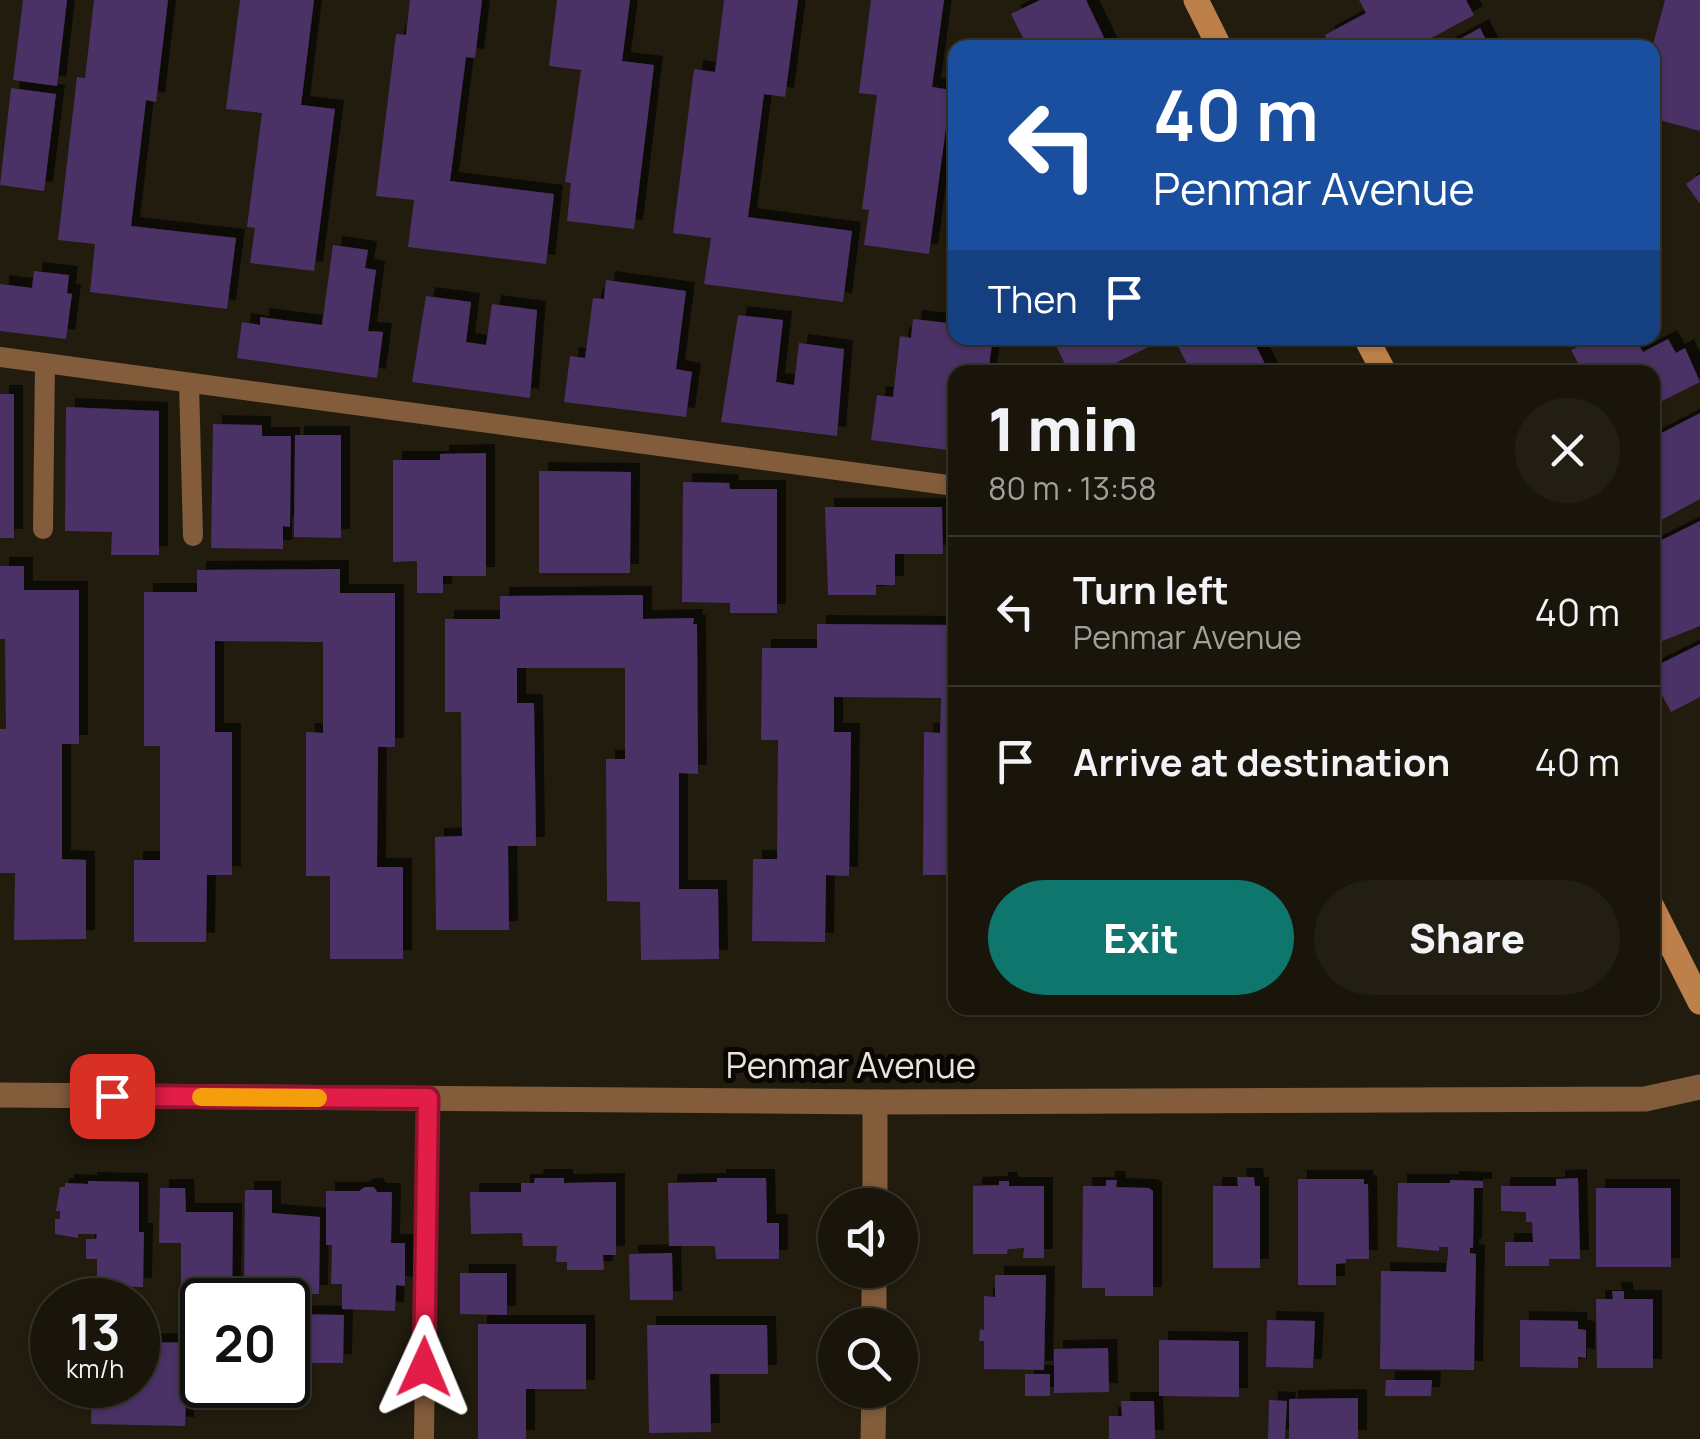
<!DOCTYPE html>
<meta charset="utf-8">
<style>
:root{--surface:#19150a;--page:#221e13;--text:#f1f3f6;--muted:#9f9f9c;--line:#37342b;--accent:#0f766e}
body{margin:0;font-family:Manrope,sans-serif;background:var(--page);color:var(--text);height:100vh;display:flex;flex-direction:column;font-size:38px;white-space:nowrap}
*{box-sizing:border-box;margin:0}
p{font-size:32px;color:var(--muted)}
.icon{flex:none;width:55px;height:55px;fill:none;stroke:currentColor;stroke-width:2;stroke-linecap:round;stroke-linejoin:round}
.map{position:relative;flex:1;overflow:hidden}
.side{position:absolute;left:948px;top:365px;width:712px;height:650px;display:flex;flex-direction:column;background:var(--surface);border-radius:20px;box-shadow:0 2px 8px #0004,0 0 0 2px var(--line)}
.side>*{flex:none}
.top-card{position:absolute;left:948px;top:40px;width:712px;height:305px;border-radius:20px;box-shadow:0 2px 8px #0004,0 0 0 2px var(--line);background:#1a4fa0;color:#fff;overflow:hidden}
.tools{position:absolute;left:818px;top:1188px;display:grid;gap:20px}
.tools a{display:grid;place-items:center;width:100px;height:100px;border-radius:50%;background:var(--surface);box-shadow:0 2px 8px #0004,0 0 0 2px var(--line);font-size:50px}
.speed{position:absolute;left:30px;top:1278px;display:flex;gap:20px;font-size:50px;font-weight:700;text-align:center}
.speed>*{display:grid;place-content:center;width:130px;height:130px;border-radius:50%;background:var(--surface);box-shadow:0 2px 8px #0004,0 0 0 2px var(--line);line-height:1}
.speed small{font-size:25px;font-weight:400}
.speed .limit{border:5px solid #111;border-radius:15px;background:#fff;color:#111}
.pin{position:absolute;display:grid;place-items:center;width:85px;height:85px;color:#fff;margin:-42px;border-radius:20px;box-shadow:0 5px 15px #0006}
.me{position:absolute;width:110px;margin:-55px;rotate:1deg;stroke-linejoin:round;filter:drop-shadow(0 0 8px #0008)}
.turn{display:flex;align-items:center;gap:35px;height:210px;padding:0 40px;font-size:45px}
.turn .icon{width:130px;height:130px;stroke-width:2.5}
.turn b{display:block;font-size:70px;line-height:85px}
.then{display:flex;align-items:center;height:95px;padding:0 40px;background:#0003;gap:20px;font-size:38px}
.round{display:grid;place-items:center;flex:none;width:105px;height:105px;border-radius:52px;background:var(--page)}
.head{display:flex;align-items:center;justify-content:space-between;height:170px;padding:0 40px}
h1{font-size:60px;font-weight:800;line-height:75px}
.action{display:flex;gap:20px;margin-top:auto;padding:20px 40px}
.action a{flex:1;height:115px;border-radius:60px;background:var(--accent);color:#fff;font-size:40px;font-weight:800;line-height:115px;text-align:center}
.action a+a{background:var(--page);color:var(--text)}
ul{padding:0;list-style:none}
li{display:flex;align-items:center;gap:30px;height:150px;padding:0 40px;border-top:2px solid var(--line)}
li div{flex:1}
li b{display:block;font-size:38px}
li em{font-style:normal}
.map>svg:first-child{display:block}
.building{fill:#4c3066;filter:url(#shadow)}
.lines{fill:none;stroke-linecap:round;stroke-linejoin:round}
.lane{stroke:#825c3b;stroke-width:20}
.street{stroke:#825c3b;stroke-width:25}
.secondary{stroke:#be804a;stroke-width:25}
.route-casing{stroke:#92132f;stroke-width:25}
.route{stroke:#e11d48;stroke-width:18}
.slow{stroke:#f59e0b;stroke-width:18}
.labels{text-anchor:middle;stroke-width:10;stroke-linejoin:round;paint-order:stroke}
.street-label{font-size:35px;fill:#e8e4db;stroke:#090703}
</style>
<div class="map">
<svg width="1700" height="1439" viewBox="0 0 1700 1439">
<defs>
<filter id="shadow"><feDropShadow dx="9" dy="-9" stdDeviation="0" flood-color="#0009"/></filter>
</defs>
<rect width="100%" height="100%" fill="#211c0e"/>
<g class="building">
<path d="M23,0H67L57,86L13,80Z"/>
<path d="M94,0H168L156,102L146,100L131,226L236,238L227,309L90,292L95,244L58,240L77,77L85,78Z"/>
<path d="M240,0H314L301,105L335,109L314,271L250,263L255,228L247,227L262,113L226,109Z"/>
<path d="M410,0H482L475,58L466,57L450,181L554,194L546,264L408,247L414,200L376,196L396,34L406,35Z"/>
<path d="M557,0H630L622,61L654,65L634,229L567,221L571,183L565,182L581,70L549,66Z"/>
<path d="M724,0H798L785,97L764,94L748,217L852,231L843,302L704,284L711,238L673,233L694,69L715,72Z"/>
<path d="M871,0H944L932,87L951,90L929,254L864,245L869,210L862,209L877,95L859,93Z"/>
<path d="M1040,0H1086L1109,48H1028L1011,14Z"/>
<path d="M1359,0H1466L1474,15L1413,48H1331L1325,35L1366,13Z"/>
<path d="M1665,0H1700V131L1652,118V48Z"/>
<path d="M1480,28L1490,48H1443Z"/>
<path d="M11,88L56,94L44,191L0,185Z"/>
<path d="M1700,174V204L1686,184Z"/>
<path d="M333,245L368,250L365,268L376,270L368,331L383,332L377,378L237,358L242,322L260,325V317L322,325Z"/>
<path d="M34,271L69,275L67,293L72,294L66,339L0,331V284L32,288Z"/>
<path d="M606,280L686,291L676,369L692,372L686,417L564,402L570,356L585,358L593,298L604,299Z"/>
<path d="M426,296L471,302L466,342L486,345L492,304L537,310L530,398L412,382Z"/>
<path d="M950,304H955V338H993L988,372H955V451L871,440L877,395L893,397L900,336L911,338L913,319L948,323Z"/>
<path d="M738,315L783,320L776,382L794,385L799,343L844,349L837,436L721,422Z"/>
<path d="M1052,338H1167L1097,372H1069Z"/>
<path d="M1174,338H1252L1269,372H1191Z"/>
<path d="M1597,338H1635L1643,352L1668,339L1676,353L1685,348L1700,382L1652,406V372H1583L1571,350Z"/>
<rect x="0" y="394" width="14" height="144"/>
<path d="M66,407L159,411V555H111L112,532L65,531Z"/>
<path d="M1700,413V499L1652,525V438Z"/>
<path d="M213,424L262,425V436H291L290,527L283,526V549L211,548Z"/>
<path d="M295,435H341V538L294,537Z"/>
<path d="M486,453V576H443V593H417V561L393,562V460H440V454Z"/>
<path d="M539,471L631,472L630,573H539Z"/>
<path d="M683,482L729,483L730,489H777V613H730V603L682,602Z"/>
<path d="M825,507H942L943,554H895V585H876V595H828Z"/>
<path d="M1700,521V626L1652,645V545Z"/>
<path d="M0,566H24V590H79V744H62V859L86,860V939L14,940L15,873H0V729H6L5,639H0Z"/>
<path d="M340,569V593H395V747H378L377,867H403V959H330V876H306V732L323,733V642L215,641V732H232V875H207L206,942H134V860H160V746H144V592H197V570Z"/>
<path d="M643,595V619L694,618L693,624H697L698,774L679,773V889H718L719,959L641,960L640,902L607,901L606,759H625V668H517V703H534L536,846H508L509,930H436L435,837L462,836L461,712H445V619H500V596Z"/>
<path d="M817,624L955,625V959H949L950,875H923L924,732L940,733L941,698L834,697V732H851L849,876L826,875L825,942L752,941L753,859H777L778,740H761L762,648H817Z"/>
<path d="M1700,644V697L1671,712L1652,676V668Z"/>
<path d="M1237,1177H1254L1255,1186H1260V1268H1213V1186H1238Z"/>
<path d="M535,1178H564V1183L616,1182V1255H603L604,1270H567V1262H556L557,1246H523L522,1233L471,1234L470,1192H521V1183H534Z"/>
<path d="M717,1178H766L767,1223H779V1259H716L715,1246H669L668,1183L717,1182Z"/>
<path d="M1578,1178L1580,1259H1549V1266H1505V1242H1533L1532,1222H1526V1212L1501,1211V1186H1556V1179Z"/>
<path d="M1298,1179H1364V1184H1368L1369,1259H1346V1263L1336,1264V1285H1298Z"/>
<path d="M1106,1180H1117L1116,1187L1149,1188L1153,1191V1296H1105V1288H1082L1083,1186H1106Z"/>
<path d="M1450,1180L1483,1181V1188H1474L1473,1248H1470V1253L1476,1254L1474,1370L1380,1369L1381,1271L1446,1272L1448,1253V1247H1439V1251L1397,1247L1398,1183H1450Z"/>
<path d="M88,1181L139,1182V1232H144L143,1287L97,1286V1259H86V1239H96L97,1234H78V1238L55,1234V1219H60V1211H56L60,1187H65V1183L88,1184Z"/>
<path d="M999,1181H1009V1186H1044V1258H1023L1024,1248L1008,1249L1007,1254H973V1186L999,1185Z"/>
<path d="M365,1187H374L377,1192H392L391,1243H405V1286L396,1285L395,1311L342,1309V1284H331L332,1245H326V1191H359Z"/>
<path d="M160,1188H185L186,1212H233L232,1300H223V1291H181V1243H159Z"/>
<rect x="1596" y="1188" width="75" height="79"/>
<path d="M245,1190H272V1213L320,1217L319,1294H244Z"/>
<path d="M672,1253L673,1300H630L629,1254Z"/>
<path d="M460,1273H507V1315L460,1314Z"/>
<path d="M995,1275H1046L1044,1370L984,1369V1341H979L980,1329L984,1330V1296L995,1297Z"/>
<path d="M1612,1291H1624V1299H1653V1368H1597L1596,1299H1613Z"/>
<path d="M288,1314L344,1315L343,1363H288Z"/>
<path d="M1267,1320L1315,1321L1313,1368L1266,1367Z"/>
<path d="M1520,1320L1578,1321V1329L1586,1330V1358L1578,1357V1368L1520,1367Z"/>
<path d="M478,1324H586V1389H526V1439H478Z"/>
<path d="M647,1325H767L768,1374H710L711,1432L649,1433Z"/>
<path d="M1159,1340L1239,1341V1397L1159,1396Z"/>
<path d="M138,1342L202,1343V1385H230V1391L186,1395L185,1426L91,1424L92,1385H138Z"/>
<path d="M1108,1348L1109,1392L1054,1393V1349Z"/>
<rect x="1025" y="1374" width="25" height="22"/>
<path d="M1386,1380H1432L1431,1396H1385Z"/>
<path d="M1358,1398V1439H1289V1399Z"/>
<path d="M1269,1400L1287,1401L1285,1439H1268Z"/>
<path d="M1121,1401H1154L1155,1439H1109V1416H1122Z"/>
</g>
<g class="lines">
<g class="lane">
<path d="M0,357L955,486"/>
<path d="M189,383L193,536"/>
<path d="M43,529L45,363"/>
<path d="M424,1439L428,1098"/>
</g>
<g class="street">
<path d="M0,1095L875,1102L1645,1099L1700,1087"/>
<path d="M875,1205V1102"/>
<path d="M874,1325V1270"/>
<path d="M873,1439L874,1390"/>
</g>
<g class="secondary">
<path d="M1196,0L1220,48"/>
<path d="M1366,338L1384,372"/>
<path d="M1652,907L1700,1002"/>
</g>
</g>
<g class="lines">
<defs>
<path id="route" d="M112,1096L428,1098L424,1367"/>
</defs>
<use href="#route" class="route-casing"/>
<use href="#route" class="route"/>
<path class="slow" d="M201,1097L318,1098"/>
</g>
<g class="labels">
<g class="street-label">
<text x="851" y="1078">Penmar Avenue</text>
</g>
</g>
</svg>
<div class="tools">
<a><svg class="icon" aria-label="sound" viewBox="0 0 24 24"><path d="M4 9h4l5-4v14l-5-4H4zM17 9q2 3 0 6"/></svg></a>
<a><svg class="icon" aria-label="search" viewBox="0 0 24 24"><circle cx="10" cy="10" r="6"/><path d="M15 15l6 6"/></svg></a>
</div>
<div class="speed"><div>13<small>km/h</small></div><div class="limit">20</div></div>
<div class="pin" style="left:112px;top:1096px;background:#d93025"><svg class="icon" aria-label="arrive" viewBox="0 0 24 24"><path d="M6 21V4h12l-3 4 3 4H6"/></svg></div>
<svg class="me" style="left:424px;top:1367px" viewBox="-20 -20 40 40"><path d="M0-17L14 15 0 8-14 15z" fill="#e11d48" stroke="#fff" stroke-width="4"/></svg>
<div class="top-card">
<div class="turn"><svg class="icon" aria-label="left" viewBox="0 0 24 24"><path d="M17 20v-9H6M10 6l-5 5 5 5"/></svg><div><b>40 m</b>Penmar Avenue</div></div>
<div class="then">Then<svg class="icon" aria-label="arrive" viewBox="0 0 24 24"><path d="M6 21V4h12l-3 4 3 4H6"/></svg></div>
</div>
<section class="side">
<div class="head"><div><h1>1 min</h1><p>80 m · 13:58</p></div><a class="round"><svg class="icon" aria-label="close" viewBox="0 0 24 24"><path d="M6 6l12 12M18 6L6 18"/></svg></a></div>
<ul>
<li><svg class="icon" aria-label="left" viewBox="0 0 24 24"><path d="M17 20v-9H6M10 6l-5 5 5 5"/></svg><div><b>Turn left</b><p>Penmar Avenue</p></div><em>40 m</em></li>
<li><svg class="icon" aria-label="arrive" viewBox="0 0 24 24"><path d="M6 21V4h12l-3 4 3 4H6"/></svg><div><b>Arrive at destination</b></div><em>40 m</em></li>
</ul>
<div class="action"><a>Exit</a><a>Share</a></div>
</section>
</div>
